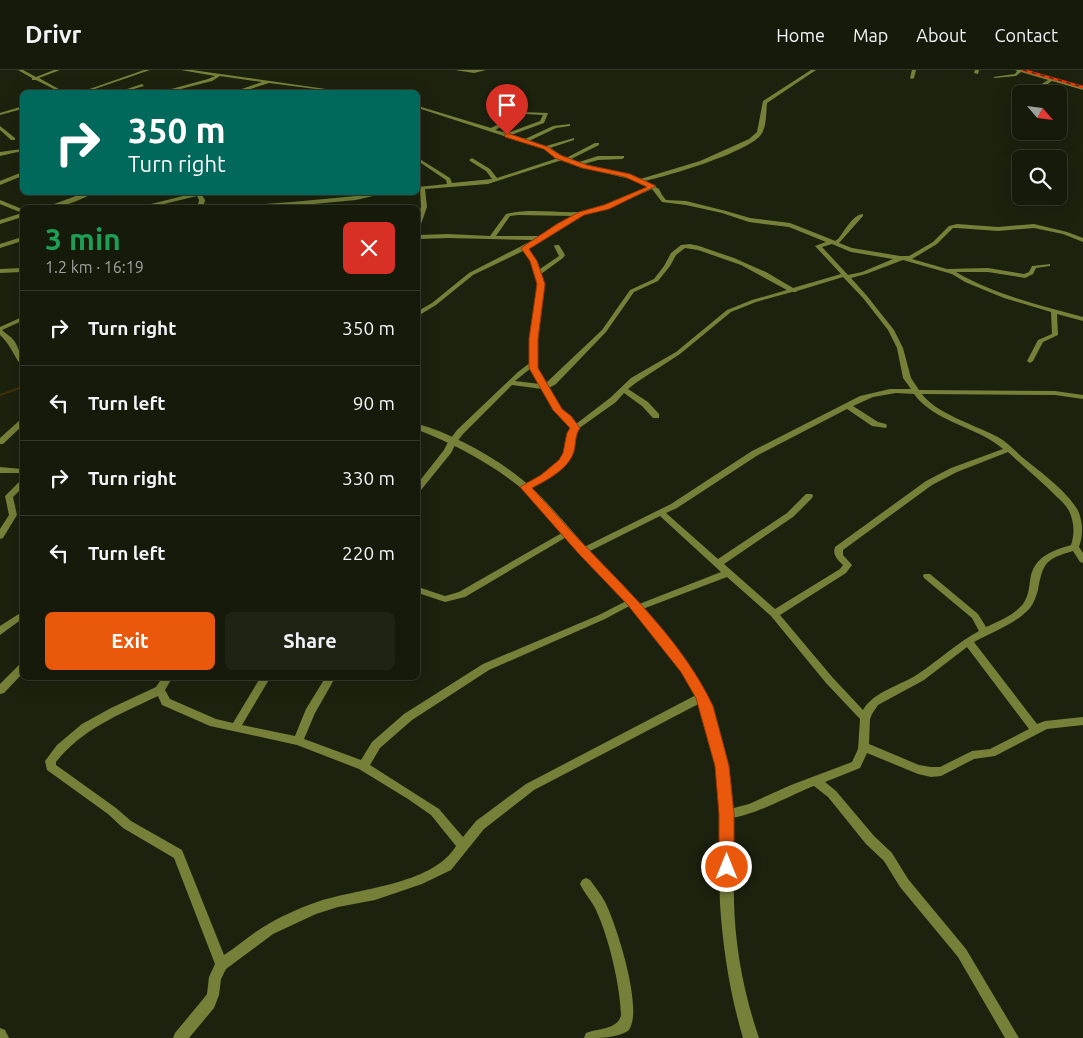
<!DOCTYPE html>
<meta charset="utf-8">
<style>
:root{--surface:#151a0a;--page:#1e2313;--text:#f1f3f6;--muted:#9da19c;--line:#34382b;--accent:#ea580c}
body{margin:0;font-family:Ubuntu,sans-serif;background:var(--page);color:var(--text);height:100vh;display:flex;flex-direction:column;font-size:19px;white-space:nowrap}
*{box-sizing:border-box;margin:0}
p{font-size:16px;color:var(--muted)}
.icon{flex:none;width:28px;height:28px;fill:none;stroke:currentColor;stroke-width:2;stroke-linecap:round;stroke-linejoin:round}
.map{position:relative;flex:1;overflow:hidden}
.sheet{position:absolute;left:20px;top:135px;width:400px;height:475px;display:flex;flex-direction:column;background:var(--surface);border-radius:8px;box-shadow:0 5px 20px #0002,0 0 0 1px var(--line)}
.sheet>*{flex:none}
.top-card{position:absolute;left:20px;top:20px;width:400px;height:105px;border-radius:8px;box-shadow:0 5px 20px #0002,0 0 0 1px var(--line);background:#00695c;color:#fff;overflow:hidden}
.needle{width:32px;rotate:118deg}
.fabs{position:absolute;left:1012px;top:15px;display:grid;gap:10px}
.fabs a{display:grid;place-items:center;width:55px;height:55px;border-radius:8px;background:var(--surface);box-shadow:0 5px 20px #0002,0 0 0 1px var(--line);font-size:25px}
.pin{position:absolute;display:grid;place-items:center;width:42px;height:42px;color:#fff;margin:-51px -21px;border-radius:50% 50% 50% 0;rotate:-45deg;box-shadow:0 0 5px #0007}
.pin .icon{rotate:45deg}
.me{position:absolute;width:55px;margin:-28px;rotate:0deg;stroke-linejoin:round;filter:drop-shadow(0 0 4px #0008)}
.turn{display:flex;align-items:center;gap:18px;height:105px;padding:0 25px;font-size:22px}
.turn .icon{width:65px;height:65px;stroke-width:2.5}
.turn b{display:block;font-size:35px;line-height:42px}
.round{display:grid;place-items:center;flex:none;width:52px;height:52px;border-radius:8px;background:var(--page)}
.overview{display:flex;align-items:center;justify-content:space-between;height:85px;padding:0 25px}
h1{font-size:30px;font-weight:700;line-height:38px;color:#1e9e55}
.button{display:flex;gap:10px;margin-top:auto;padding:10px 25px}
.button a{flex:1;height:58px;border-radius:8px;background:var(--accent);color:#fff;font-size:20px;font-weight:700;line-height:58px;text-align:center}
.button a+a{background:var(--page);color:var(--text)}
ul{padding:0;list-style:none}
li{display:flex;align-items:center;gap:15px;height:75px;padding:0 25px;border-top:1px solid var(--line)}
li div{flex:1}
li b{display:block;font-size:19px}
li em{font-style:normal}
header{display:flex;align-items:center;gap:30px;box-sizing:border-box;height:70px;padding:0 25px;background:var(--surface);border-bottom:1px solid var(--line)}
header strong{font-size:24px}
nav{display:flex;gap:28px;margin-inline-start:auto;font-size:18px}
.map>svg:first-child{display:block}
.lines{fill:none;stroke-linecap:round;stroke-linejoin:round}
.stream{stroke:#3f310a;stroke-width:2}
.minor{fill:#768039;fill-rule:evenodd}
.tertiary{fill:#768039;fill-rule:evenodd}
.rail-casing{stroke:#f63603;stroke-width:2.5}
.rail{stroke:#1c220e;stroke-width:1;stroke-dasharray:4.5;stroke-linecap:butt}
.route{fill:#ea580c;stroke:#983908}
</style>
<header>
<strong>Drivr</strong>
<nav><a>Home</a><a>Map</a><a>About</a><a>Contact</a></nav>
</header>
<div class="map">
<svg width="1083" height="968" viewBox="0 0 1083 968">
<rect width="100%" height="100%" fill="#1c220e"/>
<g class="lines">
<path class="stream" d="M0,325L22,317"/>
<g class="minor">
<path d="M18,0H23L36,7L54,0H60L39,8L64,22H60L36,10H32V8Z"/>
<path d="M144,0H150L86,22H81Z"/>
<path d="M181,0H192L347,22H339L269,13L241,22H236V21L262,12L220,6L212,11L169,22H164V21L208,9L215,6Z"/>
<path d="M455,0H486L474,3Z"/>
<path d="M912,0H916L914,8L912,9L910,8Z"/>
<path d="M975,0H979L978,4L974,3Z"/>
<path d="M1015,0H1022L1083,18V20L1052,11L1039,20H1035V18L1048,10L1021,2L1016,6L995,8L993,7L1015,4L1017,1Z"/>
<path d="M142,14L144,16L123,22H118Z"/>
<path d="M418,36L491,58L522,42L548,43L544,53L511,65L525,69L553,56L570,54V56L556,58L529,71L546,76L574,68V70L550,78L566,88L595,73H599V75L571,89L579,92L598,86H624V88L622,89L598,90L584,94L642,109L659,119L662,125L666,130L686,131L726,141L750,148L790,153L833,170L835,171L838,169C845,161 852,145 863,144V146L839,173L852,178L900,186H909L933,172L949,156L957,154L998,157L1034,154L1067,162L1083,168V172L1063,164L1034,158L998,161L957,158H953L937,174L912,189L947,199L988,198L1024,204L1029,202L1032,196L1050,194V196L1036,198L1033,204L1025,208L988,202H956C995,225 1040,235 1083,247V251L1057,244L1058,265L1043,272L1033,291L1030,293L1027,291L1038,270L1052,264L1051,242L1004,228L965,212L952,204L903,190L866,204L851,208L867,226L894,260L903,278L911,308L919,320L1055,321L1083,325V329L1055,325L922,324C935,343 977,356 998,367C1007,372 1014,380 1022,387C1038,400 1071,424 1079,443C1083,454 1083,466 1079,477L1083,483V493L1080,492L1073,481C1046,489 1043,492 1038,520C1036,526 1034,533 1030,538C1016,554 992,562 974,572L1037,654L1045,651L1083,647V655L1047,659L995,686L974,689L941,706L931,707L918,704L867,683L860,698L825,712L836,721L874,766L892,783L908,809L966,879L1019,968H1005L958,887L900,817L884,791L866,774L828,727L814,716C794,723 740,754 722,747L720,744L722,741L749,734L791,715L852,692L858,679L860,649L826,613L771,546L727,507L640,540H634L632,538L634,536L721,502L660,446L586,483H580L579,481L580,479L671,434L752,381L860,326L890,319H911L903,308L897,278L888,260L863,228L843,207L797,221L796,222H792L756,232L731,242L680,284L637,312L628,319L648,332L659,344V348H653L642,336L624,323L616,332L578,359L569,387L559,400L547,409L525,420L522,419L521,417L522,415C538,408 558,399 564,381C567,373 567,365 571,358L565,350L555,342L542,319L512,315L463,364L456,373L451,383L421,420H418V413L444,380L448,372L457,360L518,302L531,292V269L538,214L531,191L523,181L473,205L436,235L418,246V241L432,233L469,203L533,170L448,168L418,169V165L448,164L490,166L506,144C530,138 555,143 579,142C600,142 629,125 648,117L638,111L589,99L562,90L488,114L425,119L427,137L421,154L418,156V147L421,137L420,119H418V117L447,114L446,110L418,91V88L450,108L452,113L492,109L486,101L470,91L469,90L472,88L490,99L497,108L558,88L544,79L418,38ZM525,44L543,45L540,51L507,63L495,60ZM652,119L662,132L686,135L722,143L749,152L789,157L826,172L815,176L841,204L793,218L766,202L734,188L699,176L690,174L681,175L671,183L664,196L654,209L630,220L602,260L546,313L538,298L537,269L544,214L541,204L563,188L565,185L559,175H555L554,176L559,186L540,199L537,191L527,178L569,152L584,145L609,138ZM518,145L574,146L539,166H496L510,146ZM832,174L851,182L893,189L862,202L848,205L822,177ZM685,178L698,180L741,195L787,220L752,230L727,240L676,282L631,308L610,328L576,354L571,346L561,339L549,318L556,314L606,262L634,222L658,211L670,196L676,185ZM531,298L540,314L515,311ZM896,323L914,324C935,353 977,356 1003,379L951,398L926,411L835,477C832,485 838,490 843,495L840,499L775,539L724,494L793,447L812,428L813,426L812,424H806L787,443L718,489L666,443L677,438L758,385L847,339L872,356L886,358L887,356L886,354L878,352L853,336L873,327ZM1008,382C1024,397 1041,411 1057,427C1061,431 1066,435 1069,441C1074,451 1075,464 1071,475C1051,481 1033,487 1030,511C1029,519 1028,527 1023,534C1014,545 999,551 986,557L978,544L930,504H924L923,506L924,508L972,548L979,561C957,573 939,590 918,604C900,616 874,621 863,640L833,608L780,545L846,503L852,495L843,485V480L932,415L957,402ZM967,577L1029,659L990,679L972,681L940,697H931L919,695L869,674L870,649L872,644L878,635L924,610Z"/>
<path d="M20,37H22V39L0,45V43Z"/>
<path d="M0,56L15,68V70H11L0,60Z"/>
<path d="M22,79V81L0,86V82Z"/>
<path d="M20,103H22V106L0,115V111Z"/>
<path d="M87,122H95C80,131 60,138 43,138Z"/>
<path d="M199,122H210L202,125L205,130L203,138H197L199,130L197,126L147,138H135Z"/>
<path d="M377,122H390L356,130L292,136L210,138L292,132L356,126Z"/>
<path d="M22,143V147L0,154V150Z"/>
<path d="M22,167V171L0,178V174Z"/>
<path d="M22,198V202L0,203V199Z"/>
<path d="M22,247V251L2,260C6,264 12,267 15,272C18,277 23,290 22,295L20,294C13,284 10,274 0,265V257Z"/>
<path d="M19,351H22V356L3,374H0V368Z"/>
<path d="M0,397L22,399V403H0Z"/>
<path d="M19,412H22V418L13,427L17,445L3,468L0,469V459L9,445L5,426Z"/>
<path d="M567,460L570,461L571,463L570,465L465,527L445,532L418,523V517L445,526L459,522Z"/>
<path d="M632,528L635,529L637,531L635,533L605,549L489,600L412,650L380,678L370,695L439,739L463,767L476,751L526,714L698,624L702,623L706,624L707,627L706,630L534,720L484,759L451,800L422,814L375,830L338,837L316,844L273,864L226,899L221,909L219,925L214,938L189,968H173L175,963L204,928L207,924L209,907L215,894L174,788L123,758L108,744L47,700L45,691L57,675L82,654L111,638L156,617L162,608H172L165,620L170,629L216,649L233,653L260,608H270L242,655L295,666L306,639L325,608H335L315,643L304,669L361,690L372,672L404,644L483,594L599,545ZM158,626L162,635L210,656L297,675L359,699L408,729L431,745L456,776C432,816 355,818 314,833C298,839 279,847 265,856C251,864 238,876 224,885L182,780L131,751L116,738L56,695V692C82,659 120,644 158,626Z"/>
<path d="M22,542V549L0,565V556Z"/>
<path d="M22,594V604L4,623L0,624V614L19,595Z"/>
<path d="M586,808L590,810C595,817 601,824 605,832C616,853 645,943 628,961C617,968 599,968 584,968L586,963C598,958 618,960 621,945C620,915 609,868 596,840C592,831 584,823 580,814L582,810Z"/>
<path d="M0,958L5,960L9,968H0Z"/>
</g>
<g class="tertiary">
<path d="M811,0H816L767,33C766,43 767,58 760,66C743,84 665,107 640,112L637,110L700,91L749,69L757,62L763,31Z"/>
<path d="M0,130L22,139V143L0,134Z"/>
<path d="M418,354C457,365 506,393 535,421C559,444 579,470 601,494C642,537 684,580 710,633C717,646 725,680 728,695C730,704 730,713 730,721C734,758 733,794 734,831C735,878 744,924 759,968H743C730,924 723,880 720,834C718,789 722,743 716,698C714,683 705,648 700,635C676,581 623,530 583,487C564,467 547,444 528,424C496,396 457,375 418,360Z"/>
</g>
<defs>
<path id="rail" d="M1023,0L1083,17"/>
</defs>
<use href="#rail" class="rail-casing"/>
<use href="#rail" class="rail"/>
</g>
<path class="route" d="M507,63L548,77L560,85L587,95L630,104L656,116L609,139L584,145L529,179L537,191L545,214L538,269V298L562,339L571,346L580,358C575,365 576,373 574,381C569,399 547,410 532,418C551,438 569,460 589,480C635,528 684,575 713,636L729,696L734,744V797L732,802L727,804L721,802L719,797V744L715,696L696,628L681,602L627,534L579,484L520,417L541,405L559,390L563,383L567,363L570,358L553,340L529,298V269L537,214L530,191L521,178L557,154L579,142L604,135L647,117L625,107L582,98L555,88L544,79L505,67V64Z"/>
</svg>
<div class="fabs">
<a><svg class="needle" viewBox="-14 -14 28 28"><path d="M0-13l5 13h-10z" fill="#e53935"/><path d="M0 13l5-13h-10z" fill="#9da19c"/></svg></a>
<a><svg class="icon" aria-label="search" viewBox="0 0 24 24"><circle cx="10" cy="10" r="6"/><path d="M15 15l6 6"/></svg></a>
</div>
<div class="pin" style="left:507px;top:65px;background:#d93025"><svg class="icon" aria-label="arrive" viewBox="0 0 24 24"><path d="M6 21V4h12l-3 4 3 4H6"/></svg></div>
<svg class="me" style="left:727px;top:797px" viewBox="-20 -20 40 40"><circle r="17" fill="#ea580c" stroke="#fff" stroke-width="3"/><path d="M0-11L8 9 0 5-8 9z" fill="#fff"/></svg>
<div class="top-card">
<div class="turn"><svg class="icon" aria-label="right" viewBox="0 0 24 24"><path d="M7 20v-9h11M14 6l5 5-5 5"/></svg><div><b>350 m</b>Turn right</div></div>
</div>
<section class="sheet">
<div class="overview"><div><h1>3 min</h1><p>1.2 km · 16:19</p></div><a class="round" style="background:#d93025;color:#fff"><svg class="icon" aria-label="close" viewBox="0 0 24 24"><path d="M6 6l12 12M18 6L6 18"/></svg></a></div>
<ul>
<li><svg class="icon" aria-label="right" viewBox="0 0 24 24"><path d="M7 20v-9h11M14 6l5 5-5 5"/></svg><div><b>Turn right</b></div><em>350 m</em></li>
<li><svg class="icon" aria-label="left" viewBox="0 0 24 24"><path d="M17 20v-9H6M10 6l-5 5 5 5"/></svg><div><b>Turn left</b></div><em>90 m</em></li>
<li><svg class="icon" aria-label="right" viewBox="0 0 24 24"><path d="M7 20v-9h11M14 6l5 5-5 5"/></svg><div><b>Turn right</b></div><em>330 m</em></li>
<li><svg class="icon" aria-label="left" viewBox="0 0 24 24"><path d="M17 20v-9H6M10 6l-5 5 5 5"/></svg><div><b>Turn left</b></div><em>220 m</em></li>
</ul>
<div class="button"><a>Exit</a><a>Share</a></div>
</section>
</div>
